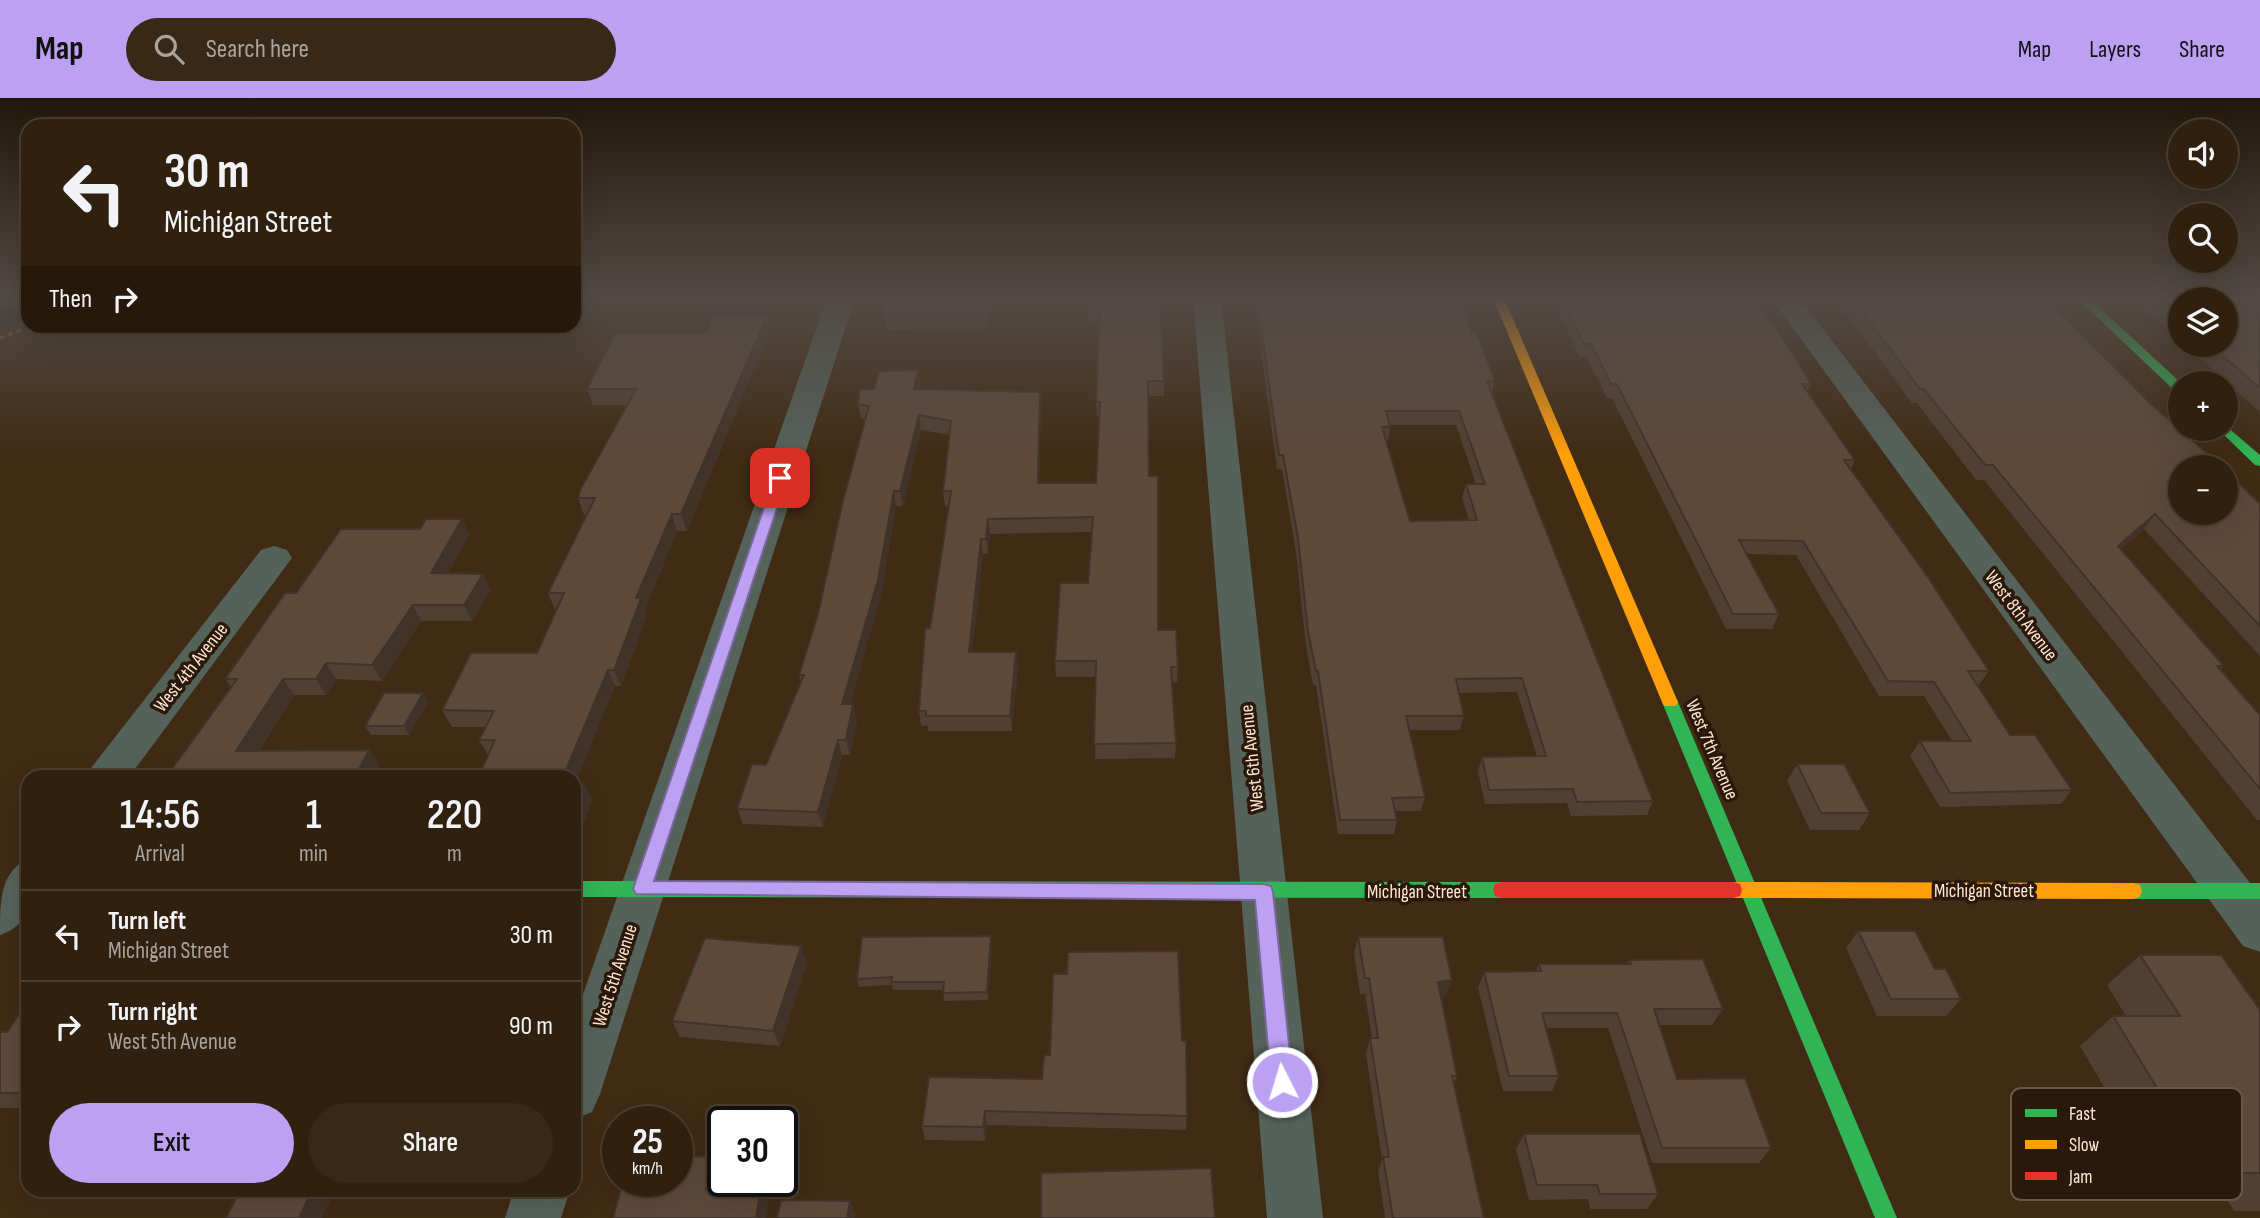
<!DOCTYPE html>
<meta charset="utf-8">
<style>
:root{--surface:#30200f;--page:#382818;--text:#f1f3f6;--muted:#a8a39e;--line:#4b3e2f;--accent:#bca0f2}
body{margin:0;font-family:"Sofia Sans Condensed",sans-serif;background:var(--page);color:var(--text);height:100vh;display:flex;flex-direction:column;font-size:26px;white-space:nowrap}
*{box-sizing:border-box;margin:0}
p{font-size:23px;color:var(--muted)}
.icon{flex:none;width:38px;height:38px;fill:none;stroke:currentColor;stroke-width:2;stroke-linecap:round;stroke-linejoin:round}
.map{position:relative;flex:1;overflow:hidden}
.panel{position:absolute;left:21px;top:672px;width:560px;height:427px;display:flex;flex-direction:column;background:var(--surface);border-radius:21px;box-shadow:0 7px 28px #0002,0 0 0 2px var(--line)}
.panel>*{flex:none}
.hud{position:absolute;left:21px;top:21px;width:560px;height:214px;border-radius:21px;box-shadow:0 7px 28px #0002,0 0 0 2px var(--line);background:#30200f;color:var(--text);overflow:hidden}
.buttons{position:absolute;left:2168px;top:21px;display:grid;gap:14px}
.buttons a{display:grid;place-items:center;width:70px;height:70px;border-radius:50%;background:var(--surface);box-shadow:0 7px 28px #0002,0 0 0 2px var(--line);font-size:35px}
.speed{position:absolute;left:602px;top:1008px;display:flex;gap:14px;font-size:35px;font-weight:700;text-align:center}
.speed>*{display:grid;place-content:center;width:91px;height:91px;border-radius:50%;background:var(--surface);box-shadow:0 7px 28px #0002,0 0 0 2px var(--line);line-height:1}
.speed small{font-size:18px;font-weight:400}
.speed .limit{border:4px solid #111;border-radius:10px;background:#fff;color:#111}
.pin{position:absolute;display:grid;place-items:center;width:60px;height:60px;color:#fff;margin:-30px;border-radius:14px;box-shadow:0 4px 10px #0006}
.me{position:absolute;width:77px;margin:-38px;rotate:355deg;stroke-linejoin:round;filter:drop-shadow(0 0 5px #0008)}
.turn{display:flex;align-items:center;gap:24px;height:147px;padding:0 28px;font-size:32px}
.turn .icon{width:91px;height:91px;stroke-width:2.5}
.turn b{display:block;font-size:49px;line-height:60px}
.then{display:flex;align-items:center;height:66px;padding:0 28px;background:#0003;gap:14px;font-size:26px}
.eta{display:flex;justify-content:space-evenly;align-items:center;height:119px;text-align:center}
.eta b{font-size:42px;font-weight:600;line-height:49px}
.primary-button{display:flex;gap:14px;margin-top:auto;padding:14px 28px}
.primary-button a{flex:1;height:80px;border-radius:42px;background:var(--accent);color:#111;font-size:28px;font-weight:600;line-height:80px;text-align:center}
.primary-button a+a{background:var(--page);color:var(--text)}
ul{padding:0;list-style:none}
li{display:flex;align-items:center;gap:21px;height:91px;padding:0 28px;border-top:2px solid var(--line)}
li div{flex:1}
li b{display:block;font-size:26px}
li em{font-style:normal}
header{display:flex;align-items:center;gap:42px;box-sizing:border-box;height:98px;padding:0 35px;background:var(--accent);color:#111}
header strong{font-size:33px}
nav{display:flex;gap:38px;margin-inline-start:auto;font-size:24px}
.search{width:490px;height:63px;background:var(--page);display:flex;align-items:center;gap:18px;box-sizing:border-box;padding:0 24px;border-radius:38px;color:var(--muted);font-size:26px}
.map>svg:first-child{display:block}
.water{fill:#092230}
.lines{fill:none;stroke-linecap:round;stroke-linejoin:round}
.path{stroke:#676c62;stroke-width:3.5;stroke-dasharray:4.5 4.5;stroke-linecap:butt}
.street{fill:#55625a;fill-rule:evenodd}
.fast{fill:#30b455;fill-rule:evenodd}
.slow{fill:#ff9f0a;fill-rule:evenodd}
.jam{fill:#e5322d;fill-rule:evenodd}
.wall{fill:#503f32;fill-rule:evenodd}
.shaded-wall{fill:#413329}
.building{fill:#5d493a;stroke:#413329;stroke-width:2;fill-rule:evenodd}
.route{fill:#bca0f2;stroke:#7a689d;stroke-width:2}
.labels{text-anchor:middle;stroke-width:7;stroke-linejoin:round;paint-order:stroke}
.street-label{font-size:19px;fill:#ffe7d3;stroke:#2a190a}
.key{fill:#2a190a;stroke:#6a5746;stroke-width:2}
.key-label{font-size:19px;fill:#ffe7d3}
</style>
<header>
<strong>Map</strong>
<div class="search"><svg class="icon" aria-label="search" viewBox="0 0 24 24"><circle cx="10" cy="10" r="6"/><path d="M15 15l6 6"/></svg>Search here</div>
<nav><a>Map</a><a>Layers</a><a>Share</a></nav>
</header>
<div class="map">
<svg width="2260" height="1120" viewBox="0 0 2260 1120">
<rect width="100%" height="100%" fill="#402b14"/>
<path class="water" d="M0,200H28V220L0,228Z"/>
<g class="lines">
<path class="path" d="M0,240L31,228"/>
<g class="street">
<path d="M827,200H855L600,996L592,1014L574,1021V922Z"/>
<path d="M1193,200H1221L1323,1120H1267Z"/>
<path d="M1771,200H1799L2260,798V854L2243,848Z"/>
<path d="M274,448L287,452L292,460L129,679H84L261,452Z"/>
<path d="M28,761C28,795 38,824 0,837C0,803 0,774 28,761Z"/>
<path d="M514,1092H570L561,1120H505Z"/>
</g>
<g class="fast">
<path d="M2077,200H2089L2181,285L2180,295L2176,294Z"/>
<path d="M2226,328L2260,357V368L2255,367L2218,331H2226Z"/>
<path d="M1670,598L1676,600L1678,604L1897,1120H1875L1662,604L1664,600Z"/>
<path d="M574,783L1502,784L1509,786L1511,792L1509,798L1502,800L574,799Z"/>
<path d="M2133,785H2260V801H2133L2126,799L2124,793L2126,787Z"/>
</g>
<g class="slow">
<path d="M1493,200H1504L1678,604L1676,608H1664L1662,604Z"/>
<path d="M1733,784L2133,785L2140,787L2142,793L2140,799L2133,801L1733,800L1726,798L1724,792L1726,786Z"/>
</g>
<path class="jam" d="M1502,784H1733L1740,786L1742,792L1740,798L1733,800H1502L1495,798L1493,792L1495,786Z"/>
</g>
<g class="wall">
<path d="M887,200H991L987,231L886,232L884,215Z"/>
<path d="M1087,200H1160L1164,283V298H1148L1149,378L1158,532L1178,569L1177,584L1172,585L1176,645L1175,660L1095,661L1096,579H1056L1055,563L1088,485L1092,434L990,436L988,456H983L972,554H1016L1018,569L1012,633H928V628H921L919,613L948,408H945L943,393L950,337L921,332L903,408H896L881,497L850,606L857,622L850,657H842L823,729L743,726L737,711L766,667L801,583L799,577L818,516L865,321H861L858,306L874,291L920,286L919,291L1041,308L1039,385H1096L1100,319H1097L1096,304L1099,226H1089Z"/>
<path d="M1562,200H1754L1811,286L1808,294L1855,362L1851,371L1989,573L1979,587H1977L2010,637L2072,692L2061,706L1940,709L1910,658L1920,643H1952L1924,598H1879L1796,457L1747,456L1779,516L1772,531H1726L1612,300H1607L1587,259H1580L1561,220L1559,212Z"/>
<path d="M1835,200H2045L2151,306L2260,406V558L2144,431L2121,451L2224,568L2220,572L2260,617V722H2257L1984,382H1976L1917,305H1912Z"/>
<path d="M2133,200H2260V314L2185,247H2226L2180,201V243Z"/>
<path d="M1257,201L1472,234L1495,283L1492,294L1653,703L1647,717L1571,718L1567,705L1485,706L1478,673L1482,659L1537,658L1517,594L1459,595L1464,618L1460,632H1409L1425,699L1421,713H1396L1397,722L1394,736H1338L1316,587H1313L1306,548L1296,454L1282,371H1277L1256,214ZM1390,327H1456L1476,386H1466L1462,400L1469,423H1410L1386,342H1388Z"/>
<path d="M770,233L687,433H677L645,512L647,517L621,588H615L575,685L592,702L578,742H574V679L488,657L479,642L486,629H452L442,612L537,555L557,512H555L548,495L587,417H584L578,400L627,307H593L587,291Z"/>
<path d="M462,421L469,437L448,475L491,492L472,523H421L382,583L336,581L326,597H294L259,653L369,652L380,668L166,679L231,589L225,581L296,495L420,431Z"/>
<path d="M423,595L428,604L409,637H371L365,628Z"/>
<path d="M1797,666L1870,715L1859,732H1810L1787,683Z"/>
<path d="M1858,833L1935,871L1961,901L1946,918H1877L1846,850Z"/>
<path d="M991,838L992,847L988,902L944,903L943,892H893L892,887L859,889L857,881Z"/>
<path d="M1358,839L1452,882L1446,898L1441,899L1457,978L1454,985L1484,1120H1385L1378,1073L1382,1062L1366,956L1370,940H1372L1365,896H1360L1354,855Z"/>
<path d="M2140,857L2260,912V1113H2234L2227,1102H2170L2080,948L2113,918H2126L2107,887Z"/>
<path d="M1629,862L1723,911L1712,927H1660L1677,981L1771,1050L1759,1065H1652L1608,930H1546L1559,978L1552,993H1503L1478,890L1484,874L1536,873L1539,866H1627Z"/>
<path d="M807,865L780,948L680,939L672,923Z"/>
<path d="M28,903V1010H0V934H7Z"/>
<path d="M1182,943L1187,1018L1186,1032L987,1027L985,1043L925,1042L922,1028L1042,981L1050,957Z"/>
<path d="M1524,1036L1658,1096L1647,1111H1590L1588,1101L1529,1102L1516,1051Z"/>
</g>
<g class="shaded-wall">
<path d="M988,200H991V203L987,231L986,215Z"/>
<path d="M767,218L770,233L687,433L681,416Z"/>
<path d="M918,272L920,286L916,305L914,291Z"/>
<path d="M1040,294L1041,308L1039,400L1038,385Z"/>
<path d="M919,317L921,332L903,408L900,393Z"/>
<path d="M894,393L896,408L881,497L846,622L842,606Z"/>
<path d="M672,416L677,433L645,512L647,517L621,588L614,572L636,500Z"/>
<path d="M2155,416L2144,431L2107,463L2118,448Z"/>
<path d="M462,421L469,437L439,491L431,475Z"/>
<path d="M988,421L990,436L988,456L986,441Z"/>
<path d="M981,441L983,456L971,569L969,554Z"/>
<path d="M483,476L491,492L472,523L464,507Z"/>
<path d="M413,507L421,523L382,583L372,567Z"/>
<path d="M1016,554L1018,569L1012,633L1010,618Z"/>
<path d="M326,565L336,581L326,597L316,581Z"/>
<path d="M608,572L615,588L574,689V679H563Z"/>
<path d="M283,581L294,597L248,669L236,653Z"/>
<path d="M423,595L428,604L409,637L404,628Z"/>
<path d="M853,606L857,622L850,657L846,642Z"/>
<path d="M838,642L842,657L823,729L818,714Z"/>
<path d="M369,652L380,668L374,679H355Z"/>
<path d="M584,685L592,702L578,742L574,734V713Z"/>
<path d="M991,838L992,847L988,902L987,894Z"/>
<path d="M801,848L807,865L780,948L773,933Z"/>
<path d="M1452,882L1446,898L1433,901L1438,884Z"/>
<path d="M985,1013L987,1027L985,1043L983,1029Z"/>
<path d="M762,1083H772L766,1120H756Z"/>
<path d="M312,1092H335L322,1120H299Z"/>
<path d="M850,1103L856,1117L855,1120H847Z"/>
</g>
<g class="building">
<path d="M887,200H988L986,215H884Z"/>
<path d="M1088,200H1160L1164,283H1148L1149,378H1158V532H1176L1178,569H1171L1176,645L1094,646L1096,563H1055L1060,485H1088L1093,419L988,421L986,441H981L969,554H1016L1010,618H926V613H919L925,530H930L951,393H943L951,323L919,317L900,393H894L878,482L842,606H853L846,642H838L818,714L737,711L752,666L766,667L804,577H799L818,516L843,402L869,308L858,306L860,291H874L879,273L918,272L914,291L1040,294L1038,385H1096L1100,304H1096L1100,212H1088Z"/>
<path d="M1455,200L1457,204H1461L1472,234H1477L1495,283H1487L1653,703L1577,704L1573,691L1489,692L1482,659L1546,658L1522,580L1456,581L1464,618H1406L1425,699L1392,700L1397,722H1340L1318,573H1316L1308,534L1298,440L1283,357H1279L1257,201ZM1386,313H1459L1485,386H1466L1477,422L1410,423L1382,329H1390Z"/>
<path d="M1563,200H1754L1790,251L1811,286H1802L1855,362H1844L1928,479L1989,573H1968L2010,637H2035L2072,692L1950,695L1920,643H1971L1934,584L1888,583L1803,443L1739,442L1779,516H1733L1617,286H1611L1591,246H1584L1565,207Z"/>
<path d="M1852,200H2045L2151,306L2223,369H2180V415H2226V373L2260,406V528L2155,416L2118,448L2224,568H2217L2260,617V691L1993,367H1985L1924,291H1920Z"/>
<path d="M2157,200H2260V290L2210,247H2226V201H2180V221Z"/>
<path d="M713,218H767L681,416H672L636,500H641L614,572H608L563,679H478L495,642H479L494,613L442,612L471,555H537L564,495H548L595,400H578L580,392L636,291H587L615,236L706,235Z"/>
<path d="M426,421H462L431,475L483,476L464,507H413L372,567L326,565L316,581H283L236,653L369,652L355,679H166L237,581H225L285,495H296L341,431H420Z"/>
<path d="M384,595H423L404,628H365Z"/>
<path d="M1797,666H1844L1870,715H1821Z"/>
<path d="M574,685H584L574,713Z"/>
<path d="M1858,833H1915L1935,871H1946L1961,901H1891Z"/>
<path d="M991,838L987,894L943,895L944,884H891L892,879L857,881L862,839Z"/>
<path d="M1358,839H1443L1452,882L1438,884L1457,978H1452L1484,1120H1393L1383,1059H1389L1370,940H1378L1369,880H1365Z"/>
<path d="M705,840L801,848L773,933L672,923Z"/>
<path d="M1178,853L1182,943H1186L1187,1018L985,1013L983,1029L922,1028L929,979L1042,981L1044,957H1050L1053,876H1067L1068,854Z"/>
<path d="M2140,857H2221L2260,912V1075H2209L2113,918H2180Z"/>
<path d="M1703,861L1723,911H1654L1677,981L1745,980L1771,1050H1662L1617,915H1542L1559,978H1509L1484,874L1541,873L1539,866H1631L1629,862Z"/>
<path d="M28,903V995H0V934H7Z"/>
<path d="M1524,1036H1640L1658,1096H1600L1597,1087H1537Z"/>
<path d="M723,1058V1083H762L756,1120H613L623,1083H677V1059Z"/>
<path d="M1211,1070L1215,1120H1041V1075Z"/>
<path d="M240,1092H312L299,1120H226Z"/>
<path d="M781,1102L850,1103L847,1120H777Z"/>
</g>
<linearGradient id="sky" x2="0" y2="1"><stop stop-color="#23180b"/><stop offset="0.56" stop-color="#534a45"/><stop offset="1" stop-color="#534a45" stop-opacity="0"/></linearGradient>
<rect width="2260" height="357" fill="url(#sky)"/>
<path class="route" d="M780,376L787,380L654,783L1264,786L1271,788L1273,794L1293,984L1290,991L1282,994L1274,991L1271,984L1255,802L636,796L633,791L774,380Z"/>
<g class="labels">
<g class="street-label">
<text transform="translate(2022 517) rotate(53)" y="7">West 8th Avenue</text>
<text transform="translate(190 569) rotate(-52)" y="7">West 4th Avenue</text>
<text transform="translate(1713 651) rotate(67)" y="7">West 7th Avenue</text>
<text transform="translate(1251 660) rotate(-96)" y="7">West 6th Avenue</text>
<text x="1984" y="799">Michigan Street</text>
<text x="1417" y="800">Michigan Street</text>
<text transform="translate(614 877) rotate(-72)" y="7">West 5th Avenue</text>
</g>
</g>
<rect x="2011" y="990" width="231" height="112" rx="10" class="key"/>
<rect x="2025" y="1011" width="32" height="8" fill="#30b455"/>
<rect x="2025" y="1042" width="32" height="9" fill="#ff9f0a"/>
<rect x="2025" y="1074" width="32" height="8" fill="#e5322d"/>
<g class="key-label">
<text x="2069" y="1022">Fast</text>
<text x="2069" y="1053">Slow</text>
<text x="2069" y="1085">Jam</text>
</g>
</svg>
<div class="buttons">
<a><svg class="icon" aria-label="sound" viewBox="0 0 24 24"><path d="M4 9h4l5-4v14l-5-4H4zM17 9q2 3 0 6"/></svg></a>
<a><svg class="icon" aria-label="search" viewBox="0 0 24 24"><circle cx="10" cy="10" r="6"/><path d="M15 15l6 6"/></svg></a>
<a><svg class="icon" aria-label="layers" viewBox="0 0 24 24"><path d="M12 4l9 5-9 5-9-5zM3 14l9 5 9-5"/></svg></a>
<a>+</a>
<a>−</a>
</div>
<div class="speed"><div>25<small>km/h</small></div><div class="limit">30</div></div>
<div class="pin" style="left:780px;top:380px;background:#d93025"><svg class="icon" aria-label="arrive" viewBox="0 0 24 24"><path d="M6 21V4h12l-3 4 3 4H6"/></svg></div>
<svg class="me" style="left:1282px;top:984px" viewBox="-20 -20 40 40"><circle r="17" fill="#bca0f2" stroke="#fff" stroke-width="3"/><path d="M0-11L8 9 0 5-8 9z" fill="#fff"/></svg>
<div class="hud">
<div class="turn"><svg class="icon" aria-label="left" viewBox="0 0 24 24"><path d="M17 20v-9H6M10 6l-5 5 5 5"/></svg><div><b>30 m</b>Michigan Street</div></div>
<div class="then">Then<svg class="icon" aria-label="right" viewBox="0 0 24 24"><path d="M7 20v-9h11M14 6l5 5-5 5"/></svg></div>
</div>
<section class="panel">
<div class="eta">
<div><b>14:56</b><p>Arrival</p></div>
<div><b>1</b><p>min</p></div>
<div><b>220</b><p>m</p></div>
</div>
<ul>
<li><svg class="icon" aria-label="left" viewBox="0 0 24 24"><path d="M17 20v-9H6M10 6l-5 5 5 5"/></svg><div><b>Turn left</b><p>Michigan Street</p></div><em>30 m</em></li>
<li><svg class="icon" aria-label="right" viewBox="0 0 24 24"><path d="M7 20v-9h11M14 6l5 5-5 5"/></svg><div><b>Turn right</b><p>West 5th Avenue</p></div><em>90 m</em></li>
</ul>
<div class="primary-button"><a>Exit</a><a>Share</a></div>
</section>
</div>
